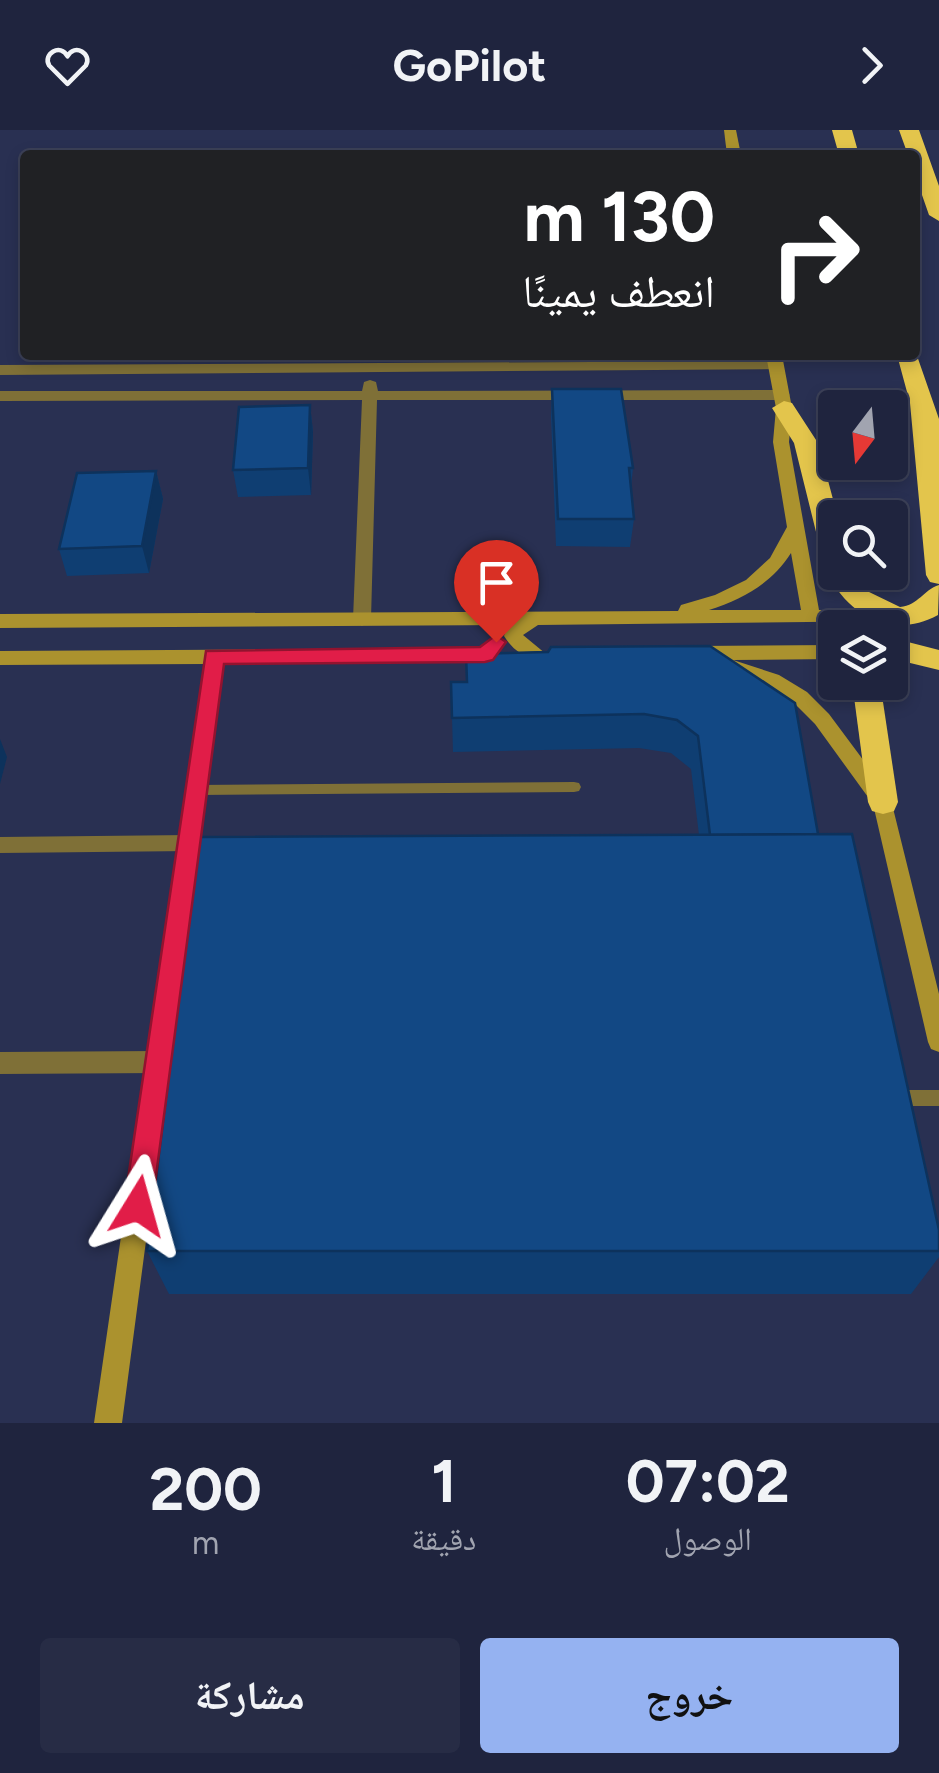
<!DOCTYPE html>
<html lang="ar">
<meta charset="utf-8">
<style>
:root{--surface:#1f243e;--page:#272c45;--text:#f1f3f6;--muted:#a1a4b0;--line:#3c4158;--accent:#95b2f1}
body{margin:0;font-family:Figtree,"Noto Naskh Arabic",sans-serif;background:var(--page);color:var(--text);direction:rtl;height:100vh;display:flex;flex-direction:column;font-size:38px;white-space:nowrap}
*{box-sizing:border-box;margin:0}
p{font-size:32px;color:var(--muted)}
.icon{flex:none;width:55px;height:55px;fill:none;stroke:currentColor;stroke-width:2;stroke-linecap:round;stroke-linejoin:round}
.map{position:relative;height:1293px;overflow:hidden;direction:ltr}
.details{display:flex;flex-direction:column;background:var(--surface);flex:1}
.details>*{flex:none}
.banner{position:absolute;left:20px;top:20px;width:900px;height:210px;border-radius:10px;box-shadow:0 5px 15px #0003,0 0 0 2px var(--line);direction:rtl;background:#202124;color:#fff;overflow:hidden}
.needle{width:65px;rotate:196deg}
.tools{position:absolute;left:818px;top:260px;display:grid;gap:20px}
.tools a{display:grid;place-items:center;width:90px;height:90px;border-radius:10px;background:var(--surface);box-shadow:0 5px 15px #0003,0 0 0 2px var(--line);font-size:50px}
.pin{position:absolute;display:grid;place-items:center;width:85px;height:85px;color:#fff;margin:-102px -42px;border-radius:50% 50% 50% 0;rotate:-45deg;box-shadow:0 0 10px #0007}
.pin .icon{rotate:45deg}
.me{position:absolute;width:110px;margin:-55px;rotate:8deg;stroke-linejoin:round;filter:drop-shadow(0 0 8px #0008)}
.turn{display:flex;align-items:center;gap:35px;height:210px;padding:0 40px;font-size:45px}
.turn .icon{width:130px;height:130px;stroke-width:2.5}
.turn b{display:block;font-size:70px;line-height:85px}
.eta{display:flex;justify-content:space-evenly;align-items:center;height:170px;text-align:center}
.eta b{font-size:60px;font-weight:700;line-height:70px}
.button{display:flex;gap:20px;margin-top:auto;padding:20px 40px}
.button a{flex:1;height:115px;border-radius:10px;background:var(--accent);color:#111;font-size:40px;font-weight:700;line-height:115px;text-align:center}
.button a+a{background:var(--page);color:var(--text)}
header{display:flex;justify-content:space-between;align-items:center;height:130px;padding:0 40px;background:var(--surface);font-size:45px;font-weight:700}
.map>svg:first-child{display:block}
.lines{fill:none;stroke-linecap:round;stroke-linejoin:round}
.lane{fill:#7f7037;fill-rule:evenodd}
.street{fill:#7f7037;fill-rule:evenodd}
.secondary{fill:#ab922e;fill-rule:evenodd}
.highway{fill:#e3c54c;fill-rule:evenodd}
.wall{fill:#0f3e72}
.shaded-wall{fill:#0d325c}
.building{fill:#124884;stroke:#0d325c;stroke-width:2.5}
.route{fill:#e11d48;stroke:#92132f;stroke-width:2.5}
</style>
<header><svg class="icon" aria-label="forward" viewBox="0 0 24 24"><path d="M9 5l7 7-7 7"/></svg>GoPilot<svg class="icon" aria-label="heart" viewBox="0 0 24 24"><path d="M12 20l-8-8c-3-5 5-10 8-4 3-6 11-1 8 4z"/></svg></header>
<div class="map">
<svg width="939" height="1293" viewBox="0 0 939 1293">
<rect width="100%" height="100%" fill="#293052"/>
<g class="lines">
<g class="lane">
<path d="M574,652L579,653L581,657L579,661L574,662L197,665L192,664L190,660L192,656L197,655Z"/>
<path d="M895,960H939V976H895L889,973L887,968L889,963Z"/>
</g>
<g class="street">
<path d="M776,231L784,236L781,239L0,245V235Z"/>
<path d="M370,250L376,252L378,261L782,260L790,265L782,270H377L371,489L362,496L353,489L362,270L0,271V261H362L364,252Z"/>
<path d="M190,705L197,707L200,713L197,719L190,721L0,723V707Z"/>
<path d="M159,921L167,925L171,932L167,939L159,943L0,944V922Z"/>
</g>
<g class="secondary">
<path d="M724,0H736L741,25H727Z"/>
<path d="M766,225H782L792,278L789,312L819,480L893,479L902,486L899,491L538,495L523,505L546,524L537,531C522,526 512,519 504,506L508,495L0,498V484L678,481L681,475L715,465L746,450L770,428L787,397L773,312L776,278ZM791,423L801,480H709C743,469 771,454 791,423Z"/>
<path d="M835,515V529L733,530L779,545L807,562L829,584L890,666L939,864V922L931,919L928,912L873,674L815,594L793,572L765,555L712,537L711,530L690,528L688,523L697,516Z"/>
<path d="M493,518L502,525L493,532L222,534L122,1293H94L204,534L0,535V521Z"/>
</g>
<g class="highway">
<path d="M832,0H852L859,25H839Z"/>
<path d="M899,0H919L939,56V91L929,85L915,45V25H908Z"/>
<path d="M915,220L939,289V454L930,452L926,445L910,273L897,225H915Z"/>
<path d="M784,271L792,273L818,313L838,388L835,442H854L867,461L900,477C919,475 923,460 939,455L938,485C892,510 848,486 827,442L833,435L822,426L794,313L772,278Z"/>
<path d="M904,511L939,520V540L906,532L890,537V516Z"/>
<path d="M852,552H880L898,672L894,681L883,684L872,681L868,672Z"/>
</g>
</g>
<g class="wall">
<path d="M552,259L633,338L631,357L634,389L630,417L556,416L551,286Z"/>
<path d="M310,275L313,302L311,365L238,367L233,340Z"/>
<path d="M156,341L163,369L149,443L67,446L59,419Z"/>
<path d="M710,516L818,704L939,1100V1127L911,1164H169L147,1121L699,705L691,639L671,623L639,618L453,622L451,552H466V524Z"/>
</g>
<g class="shaded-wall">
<path d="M310,275L313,302L311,365L308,338Z"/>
<path d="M156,341L163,369L149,443L142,416Z"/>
<path d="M0,609L7,627L0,654Z"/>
</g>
<g class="building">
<path d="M552,259H621L633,338H629L634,389H558Z"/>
<path d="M310,275L308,338L233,340L239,277Z"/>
<path d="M156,341L142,416L59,419L77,343Z"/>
<path d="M710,516L795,573L818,704L710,705L698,606L677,590L644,584L452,588L451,552H467L466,524L548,522L551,517Z"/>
<path d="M852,704L939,1100V1121H147L198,707Z"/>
</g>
<path class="route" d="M496,505L506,512L493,530L485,532L224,534L152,1076L148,1086L138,1090L128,1086L124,1076L206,521L480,517Z"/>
</svg>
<div class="tools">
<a><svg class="needle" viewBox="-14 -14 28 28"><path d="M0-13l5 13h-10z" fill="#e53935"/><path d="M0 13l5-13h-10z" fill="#a1a4b0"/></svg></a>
<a><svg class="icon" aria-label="search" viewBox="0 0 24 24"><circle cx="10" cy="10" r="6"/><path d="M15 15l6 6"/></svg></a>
<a><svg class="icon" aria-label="layers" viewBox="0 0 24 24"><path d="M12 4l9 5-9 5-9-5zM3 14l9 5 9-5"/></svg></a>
</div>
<div class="pin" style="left:496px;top:512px;background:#d93025"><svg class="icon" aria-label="arrive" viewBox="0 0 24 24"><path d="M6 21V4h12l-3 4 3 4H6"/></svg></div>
<svg class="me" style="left:138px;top:1076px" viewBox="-20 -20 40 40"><path d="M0-17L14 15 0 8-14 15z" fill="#e11d48" stroke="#fff" stroke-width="4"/></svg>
<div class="banner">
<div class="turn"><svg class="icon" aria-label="right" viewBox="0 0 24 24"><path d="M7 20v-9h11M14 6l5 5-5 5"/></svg><div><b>130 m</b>انعطف يمينًا</div></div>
</div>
</div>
<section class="details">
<div class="eta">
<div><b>07:02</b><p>الوصول</p></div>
<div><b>1</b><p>دقيقة</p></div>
<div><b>200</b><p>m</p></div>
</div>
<div class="button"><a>خروج</a><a>مشاركة</a></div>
</section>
